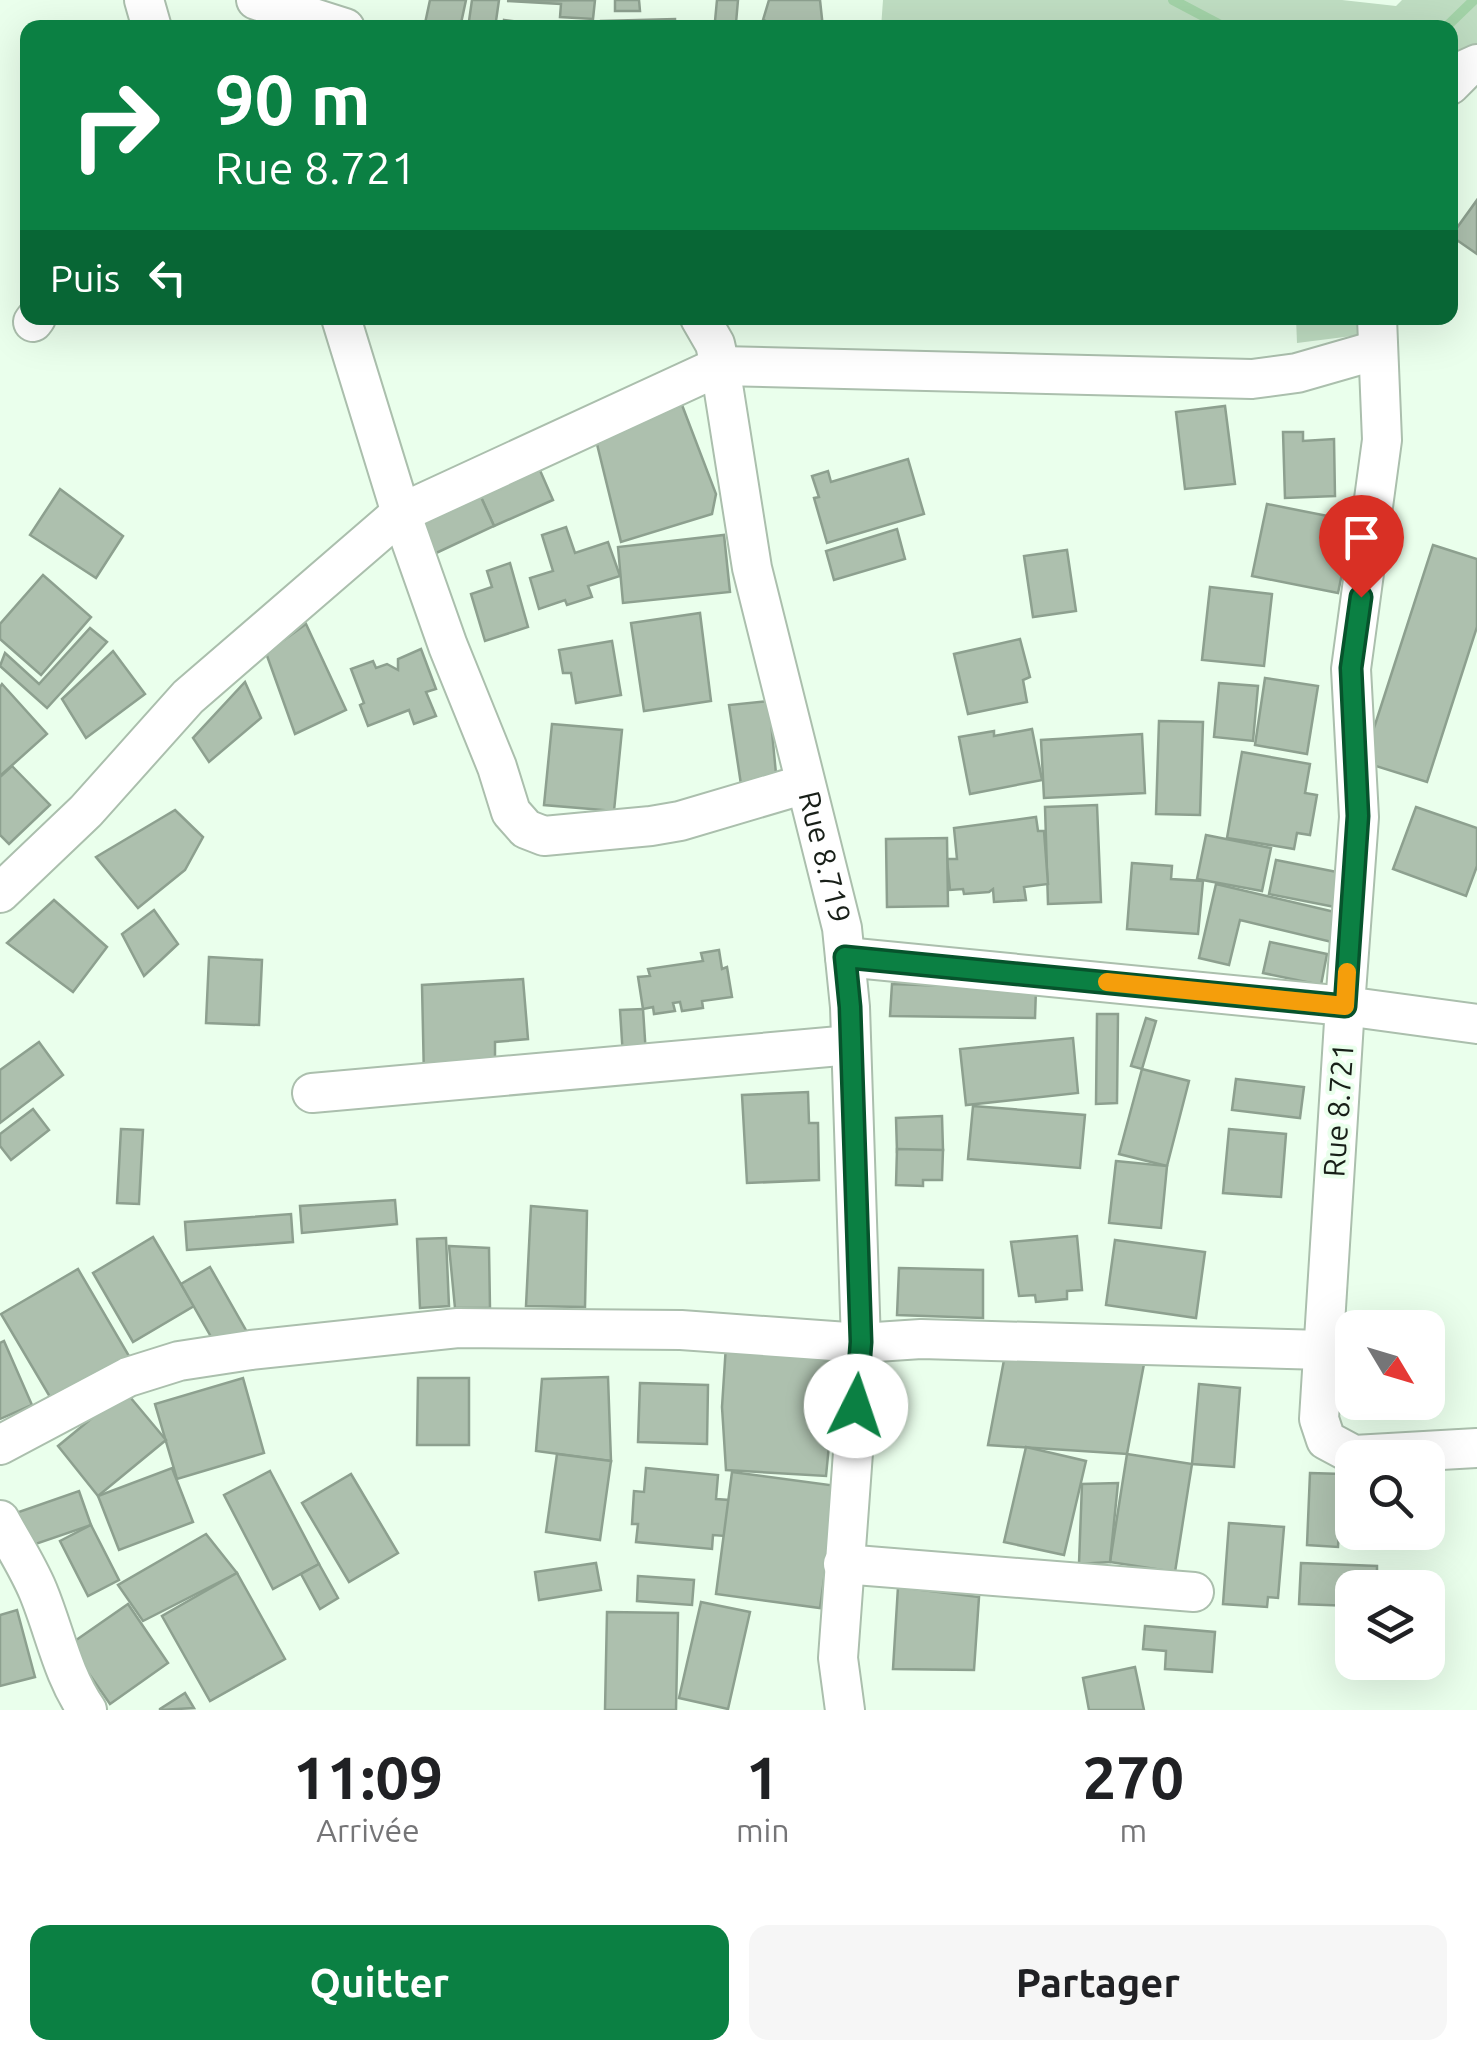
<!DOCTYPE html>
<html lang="fr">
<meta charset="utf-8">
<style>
:root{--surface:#fff;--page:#f6f6f6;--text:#202124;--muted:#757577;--accent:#0b8043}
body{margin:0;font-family:Ubuntu,sans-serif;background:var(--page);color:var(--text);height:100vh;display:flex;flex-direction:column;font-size:38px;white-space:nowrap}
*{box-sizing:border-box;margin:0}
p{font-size:32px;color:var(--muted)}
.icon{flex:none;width:55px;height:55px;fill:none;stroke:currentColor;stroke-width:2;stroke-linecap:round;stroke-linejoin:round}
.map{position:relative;height:1710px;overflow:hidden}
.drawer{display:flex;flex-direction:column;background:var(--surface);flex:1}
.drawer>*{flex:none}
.banner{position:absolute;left:20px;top:20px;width:1438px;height:305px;border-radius:20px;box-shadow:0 10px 40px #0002;background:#0b8043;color:#fff;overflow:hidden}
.needle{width:65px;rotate:128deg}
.buttons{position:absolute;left:1335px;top:1310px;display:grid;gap:20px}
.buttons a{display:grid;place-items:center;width:110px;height:110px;border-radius:20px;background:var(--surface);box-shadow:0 10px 40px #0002;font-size:50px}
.pin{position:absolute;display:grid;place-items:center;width:85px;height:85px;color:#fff;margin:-102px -42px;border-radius:50% 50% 50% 0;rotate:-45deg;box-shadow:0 0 10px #0007}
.pin .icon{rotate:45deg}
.me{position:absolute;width:110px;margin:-55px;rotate:4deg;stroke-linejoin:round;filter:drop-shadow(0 0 8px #0008)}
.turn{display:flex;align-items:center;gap:35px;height:210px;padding:0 30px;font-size:45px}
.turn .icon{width:130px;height:130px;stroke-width:2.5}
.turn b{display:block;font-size:70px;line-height:85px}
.then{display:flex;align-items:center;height:95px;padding:0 30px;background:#0003;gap:20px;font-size:38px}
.eta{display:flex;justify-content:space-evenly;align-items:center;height:170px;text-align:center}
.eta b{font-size:60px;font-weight:600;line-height:70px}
.action{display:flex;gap:20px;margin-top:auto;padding:20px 30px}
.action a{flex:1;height:115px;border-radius:20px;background:var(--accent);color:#fff;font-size:40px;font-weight:600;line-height:115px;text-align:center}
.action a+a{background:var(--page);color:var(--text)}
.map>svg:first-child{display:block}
.green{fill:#bfddc2}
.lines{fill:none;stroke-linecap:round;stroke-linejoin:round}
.stream{stroke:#a2d2a7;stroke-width:10}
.building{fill:#adc0ae;stroke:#8da08f;stroke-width:2.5}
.minor-casing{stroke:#abbfad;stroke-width:42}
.minor{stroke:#fff;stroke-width:38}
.route-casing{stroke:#07532c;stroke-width:25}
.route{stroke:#0b8043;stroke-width:18}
.slow{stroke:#f59e0b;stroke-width:18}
.labels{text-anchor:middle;stroke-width:8;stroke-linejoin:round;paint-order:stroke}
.street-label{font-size:30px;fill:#181f18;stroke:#eaffec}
</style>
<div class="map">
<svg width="1477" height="1710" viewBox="0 0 1477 1710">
<rect width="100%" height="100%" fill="#eaffec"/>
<g class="green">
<path d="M883,0H1342L1396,6L1402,0H1477V48L1450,68V28H881Z"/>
<path d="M1296,318H1361L1360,335L1297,343Z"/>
</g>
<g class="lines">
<g class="stream">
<path d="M1173,0L1226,28"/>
<path d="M1445,28L1474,0"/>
</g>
</g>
<g class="building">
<path d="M430,0H466L460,28H424Z"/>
<path d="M472,0H499L495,28H468Z"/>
<path d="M595,0L593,19L560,17L561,4L507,1Z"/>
<path d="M615,0H639L640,11H615Z"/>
<path d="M717,0H738L736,23L715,21Z"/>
<path d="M769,0H820L823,28H782L763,20Z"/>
<path d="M675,19V28H601V21Z"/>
<path d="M504,20L569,28H503Z"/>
<path d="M1477,200V254L1451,236Z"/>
<path d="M682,405L716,494L712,514L621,542L595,436Z"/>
<path d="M1225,406L1235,484L1185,489L1176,412Z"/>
<path d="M1283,432H1303V441L1334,439L1335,496L1285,498Z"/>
<path d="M535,459L553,500L494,526L476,486Z"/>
<path d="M908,459L924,514L827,543L814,498L819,497L812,476L828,471L831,482Z"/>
<path d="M476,486L494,526L434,554L415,513Z"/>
<path d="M60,489L123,536L96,578L30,535Z"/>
<path d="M1267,504L1353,521L1338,593L1252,576Z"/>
<path d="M566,527L575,553L608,542L620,576L588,586L592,597L567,605L565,600L539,609L530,578L553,571L542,535Z"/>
<path d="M897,529L905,559L834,580L826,551Z"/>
<path d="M724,535L730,592L623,603L618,547Z"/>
<path d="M1433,545L1477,559V627L1427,782L1363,762Z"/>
<path d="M1067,550L1076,611L1033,617L1024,556Z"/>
<path d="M510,563L528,627L485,641L471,594L492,587L487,571Z"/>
<path d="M43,575L91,617L41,675L0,639V624Z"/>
<path d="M1210,587L1272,594L1264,666L1202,660Z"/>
<path d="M700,613L711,701L644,711L631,623Z"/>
<path d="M306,624L346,710L295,734L266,653Z"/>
<path d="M90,628L107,642L47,708L0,666L5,653L39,684Z"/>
<path d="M1020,639L1030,677L1023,680L1027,702L968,714L954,654Z"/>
<path d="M612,641L621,695L576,703L571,673H563L559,650Z"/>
<path d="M421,649L436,689L426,692L436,716L414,724L409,710L368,726L360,705L364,703L351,669L373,661L376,668L387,664L398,670V659Z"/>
<path d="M113,651L145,694L86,738L62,699Z"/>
<path d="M1265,678L1318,686L1307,754L1255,745Z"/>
<path d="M245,682L261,718L209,762L193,738Z"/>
<path d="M1219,683L1258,686L1253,741L1214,737Z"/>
<path d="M2,684L47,734L0,776V687Z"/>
<path d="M769,701L777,784L742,791L729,705Z"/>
<path d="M1159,721L1203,722L1200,815L1156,814Z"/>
<path d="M552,724L622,730L614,811L544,805Z"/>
<path d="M1032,729L1042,780L970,794L959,737L994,731V736Z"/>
<path d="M1142,734L1145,793L1044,798L1041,740Z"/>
<path d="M1242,752L1310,764L1305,793L1317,795L1310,835L1297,833L1294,849L1227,838Z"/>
<path d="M12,766L50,805L9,844L0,835V777Z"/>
<path d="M1097,805L1101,902L1048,904L1045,807Z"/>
<path d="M1416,807L1477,828V866L1466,896L1393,869Z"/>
<path d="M175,810L203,837L185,870L138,908L96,857Z"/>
<path d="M1036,817L1038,831H1044L1048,884L1024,887L1026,900L994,902L993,889L989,892L964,894L963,889L950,890L947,859H957L954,828Z"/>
<path d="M1206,835L1271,848L1262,891L1197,879Z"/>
<path d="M947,838L948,906L887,907L886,839Z"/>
<path d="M1276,860L1352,875L1345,909L1269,894Z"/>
<path d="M1132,863L1172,866L1171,879L1203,881L1198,934L1127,929Z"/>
<path d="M1216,884L1343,914L1336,943L1240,920L1229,965L1199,958Z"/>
<path d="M54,900L107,947L73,992L7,943Z"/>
<path d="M154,910L178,944L144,976L122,934Z"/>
<path d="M1270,942L1327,954L1321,985L1263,973Z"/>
<path d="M719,950L722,969L727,967L732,997L702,1001L703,1008L682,1011L680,1002L673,1003L675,1011L654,1014L653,1007L643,1009L638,977L650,976L648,969L703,961L701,953Z"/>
<path d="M209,957L262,960L259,1025L206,1023Z"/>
<path d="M523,979L528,1039L495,1042V1077L424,1078L422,985Z"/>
<path d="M892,984L1036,989L1035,1018L890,1016Z"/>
<path d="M643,1009L646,1055L623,1057L620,1010Z"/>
<path d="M1097,1014H1118L1117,1103L1096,1104Z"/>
<path d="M1146,1018L1156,1021L1142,1069L1131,1066Z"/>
<path d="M1073,1038L1078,1093L966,1105L960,1049Z"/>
<path d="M39,1042L63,1075L0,1123V1070Z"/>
<path d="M1142,1069L1189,1081L1167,1166L1119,1154Z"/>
<path d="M1236,1079L1304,1087L1300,1118L1232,1110Z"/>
<path d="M808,1092L809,1123H818L819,1180L747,1183L742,1095Z"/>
<path d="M973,1106L1085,1115L1080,1168L968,1159Z"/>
<path d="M33,1109L49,1130L11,1160L0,1146V1134Z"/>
<path d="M942,1116L943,1150L897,1152L896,1118Z"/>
<path d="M121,1129L143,1130L139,1204L117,1203Z"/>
<path d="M1229,1129L1286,1134L1281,1197L1223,1193Z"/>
<path d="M897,1149L943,1150L942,1180H923V1186L896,1185Z"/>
<path d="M1116,1161L1167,1166L1161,1228L1109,1223Z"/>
<path d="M395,1200L397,1224L302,1233L300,1206Z"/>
<path d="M531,1206L587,1211L585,1307L526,1306Z"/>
<path d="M291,1214L293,1242L187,1250L185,1222Z"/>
<path d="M1077,1236L1082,1290L1067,1291V1299L1036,1302L1035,1295L1019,1296L1011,1242Z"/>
<path d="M153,1237L194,1306L133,1342L93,1273Z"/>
<path d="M446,1238L449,1306L420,1308L417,1239Z"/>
<path d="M1115,1240L1205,1252L1196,1318L1106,1305Z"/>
<path d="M449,1246L489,1248L490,1308H455Z"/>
<path d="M210,1267L247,1332L218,1349L181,1284Z"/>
<path d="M899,1268L983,1270V1318L897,1315Z"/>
<path d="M78,1269L129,1356L53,1402L1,1314Z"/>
<path d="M4,1341L32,1405L0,1419V1343Z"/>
<path d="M726,1345L837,1362L826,1476L726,1470L722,1407Z"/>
<path d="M1004,1360L1144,1364L1127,1454L988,1445Z"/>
<path d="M608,1377L611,1461L536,1451L542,1379Z"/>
<path d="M243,1378L264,1453L177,1479L155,1404Z"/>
<path d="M418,1378H469V1445H417Z"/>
<path d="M640,1383L708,1385L707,1444L638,1442Z"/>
<path d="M1199,1384L1240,1388L1234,1467L1192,1464Z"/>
<path d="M125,1391L166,1440L98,1496L58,1446Z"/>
<path d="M1026,1447L1086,1461L1064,1555L1004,1542Z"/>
<path d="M557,1454L611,1461L600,1540L546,1532Z"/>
<path d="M1127,1454L1192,1464L1175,1572L1110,1562Z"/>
<path d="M172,1468L193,1522L119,1550L98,1496Z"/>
<path d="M646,1468L718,1475L716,1499L729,1500L725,1536L713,1535L712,1549L636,1542L638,1524H632L634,1491L644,1492Z"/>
<path d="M270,1471L319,1564L273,1589L224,1495Z"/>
<path d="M732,1472L837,1486L820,1608L716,1594Z"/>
<path d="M1310,1473L1342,1474L1338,1547L1307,1545Z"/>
<path d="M351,1474L398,1553L349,1582L302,1503Z"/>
<path d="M1118,1483L1110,1562L1079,1564L1082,1484Z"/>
<path d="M79,1491L91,1525L24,1548L13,1514Z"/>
<path d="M1229,1523L1284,1527L1278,1598L1268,1597L1267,1607L1223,1604Z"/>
<path d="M91,1525L119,1580L88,1596L60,1541Z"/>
<path d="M206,1534L237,1573L143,1621L118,1585Z"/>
<path d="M596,1563L601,1590L539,1600L535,1572Z"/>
<path d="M1301,1563L1377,1566V1588H1352V1606L1299,1604Z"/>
<path d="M319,1564L338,1598L320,1609L301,1574Z"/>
<path d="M237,1573L285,1659L210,1701L162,1616Z"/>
<path d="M638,1576L694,1580L692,1605L637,1601Z"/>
<path d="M898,1587L979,1597L974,1670L893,1669Z"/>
<path d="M701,1602L750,1612L728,1709L679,1698Z"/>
<path d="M128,1604L168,1663L110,1704L69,1645Z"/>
<path d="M17,1610L35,1677L0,1686V1615Z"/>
<path d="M607,1612L678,1613L676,1710H605Z"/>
<path d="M1145,1626L1215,1632L1212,1672L1165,1669L1166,1651L1143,1649Z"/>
<path d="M1389,1662H1414L1413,1672H1389Z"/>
<path d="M1135,1667L1144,1710H1089L1083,1678Z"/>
<path d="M185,1693L194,1708L160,1710V1709Z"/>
</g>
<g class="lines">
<defs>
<g id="minor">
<path d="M144,0L152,28"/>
<path d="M256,0L345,28"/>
<path d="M1450,85L1466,69L1477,64"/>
<path d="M341,318L401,513L448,646L497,767L511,812L526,829L544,836L651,826L680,821L805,784"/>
<path id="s1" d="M700,318L715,344L720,366L752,568L842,928L850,1007L861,1343L838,1658L845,1710"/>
<path d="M1377,318L1382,440L1351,669L1359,817L1345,1006L1477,1024"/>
<path d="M33,322L36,318"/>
<path d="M0,893L86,811L188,697L401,513L720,366L1252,379L1297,373L1377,350"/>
<path d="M845,957L1345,1006L1319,1419L1326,1440L1354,1455L1477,1448"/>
<path d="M312,1093L851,1045"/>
<path d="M0,1445L128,1377L179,1361L251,1350L458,1328L681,1330L861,1343L921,1339L1323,1350"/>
<path d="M0,1520C13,1544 28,1567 38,1591C55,1632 62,1674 87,1710"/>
<path d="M843,1564L1194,1592"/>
</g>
</defs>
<use href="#minor" class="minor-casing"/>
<use href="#minor" class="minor"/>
</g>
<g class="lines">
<defs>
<path id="route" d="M856,1406L861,1342L850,1007L845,957L1345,1006L1358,816L1351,668L1361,597"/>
</defs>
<use href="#route" class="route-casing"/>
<use href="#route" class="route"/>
<path class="slow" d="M1107,982L1345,1006L1347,972"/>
</g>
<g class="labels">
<g class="street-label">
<text dy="10" stroke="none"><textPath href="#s1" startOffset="555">Rue 8.719</textPath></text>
<text transform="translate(1339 1110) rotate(-86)" y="10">Rue 8.721</text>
</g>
</g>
</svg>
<div class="buttons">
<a><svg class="needle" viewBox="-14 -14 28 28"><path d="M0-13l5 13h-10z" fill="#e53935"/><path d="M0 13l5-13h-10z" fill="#757577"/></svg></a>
<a><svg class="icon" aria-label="search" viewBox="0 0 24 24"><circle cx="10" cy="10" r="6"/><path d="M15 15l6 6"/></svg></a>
<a><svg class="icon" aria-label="layers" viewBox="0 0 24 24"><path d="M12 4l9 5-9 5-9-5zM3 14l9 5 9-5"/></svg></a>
</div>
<div class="pin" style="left:1361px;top:597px;background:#d93025"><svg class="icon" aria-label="arrive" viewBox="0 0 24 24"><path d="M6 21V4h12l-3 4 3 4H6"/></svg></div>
<svg class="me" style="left:856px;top:1406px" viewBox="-20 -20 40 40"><circle r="19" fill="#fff"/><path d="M0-13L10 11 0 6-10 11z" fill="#0b8043"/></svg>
<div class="banner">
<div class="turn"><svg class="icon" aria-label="right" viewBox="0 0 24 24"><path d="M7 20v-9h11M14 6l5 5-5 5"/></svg><div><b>90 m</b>Rue 8.721</div></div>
<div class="then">Puis<svg class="icon" aria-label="left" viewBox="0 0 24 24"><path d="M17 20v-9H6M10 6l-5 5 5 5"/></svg></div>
</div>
</div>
<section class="drawer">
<div class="eta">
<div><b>11:09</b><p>Arrivée</p></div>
<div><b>1</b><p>min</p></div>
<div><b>270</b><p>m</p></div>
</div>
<div class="action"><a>Quitter</a><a>Partager</a></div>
</section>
